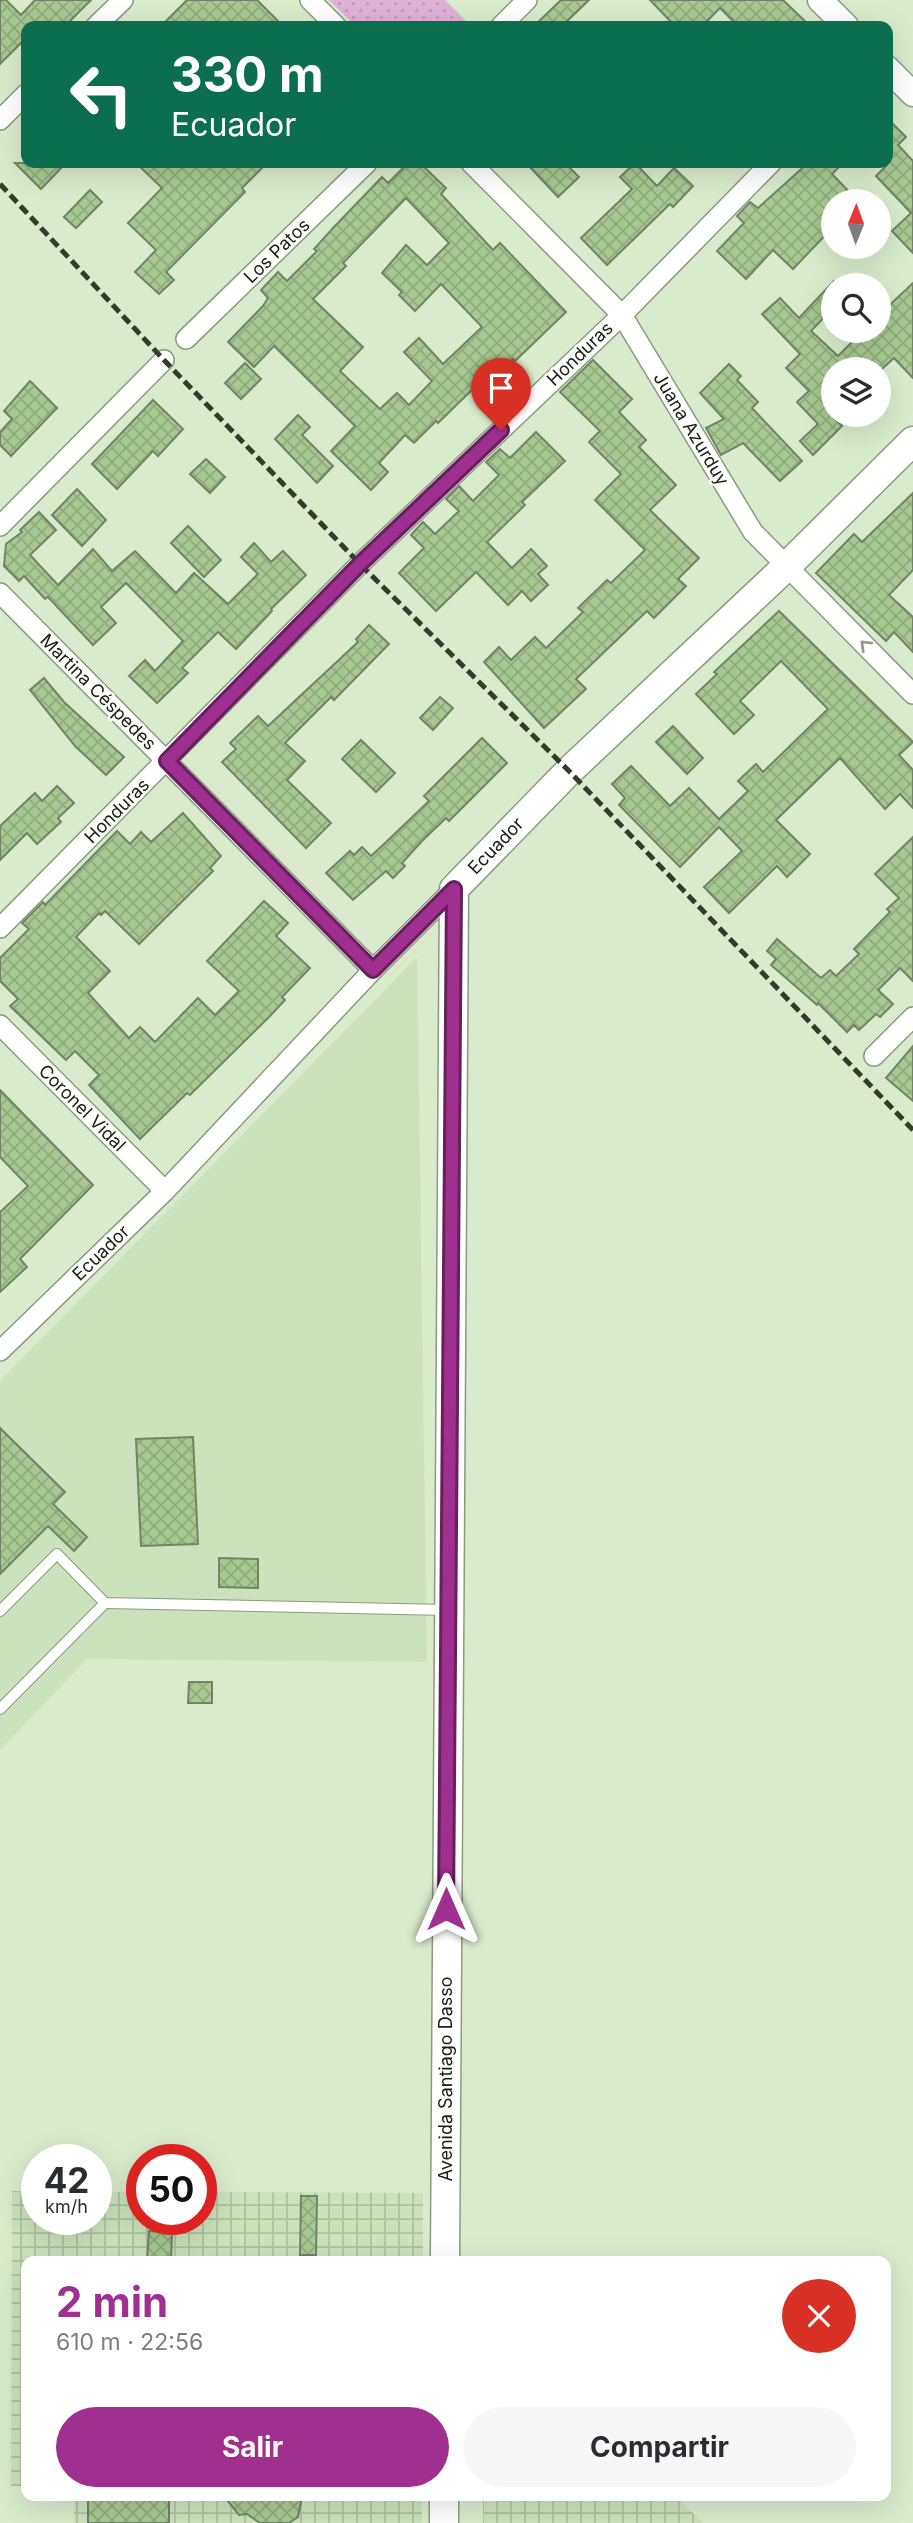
<!DOCTYPE html>
<html lang="es">
<meta charset="utf-8">
<style>
:root{--surface:#fff;--page:#f7f7f7;--text:#2b2b33;--muted:#7c7c81;--accent:#9f308f}
body{margin:0;font-family:Inter,sans-serif;background:var(--page);color:var(--text);height:100vh;display:flex;flex-direction:column;font-size:26px;white-space:nowrap}
*{box-sizing:border-box;margin:0}
p{font-size:23px;color:var(--muted)}
.icon{flex:none;width:38px;height:38px;fill:none;stroke:currentColor;stroke-width:2;stroke-linecap:round;stroke-linejoin:round}
.map{position:relative;flex:1;overflow:hidden}
.drawer{position:absolute;left:21px;top:2256px;width:870px;height:245px;display:flex;flex-direction:column;background:var(--surface);border-radius:14px;box-shadow:0 7px 28px #0002}
.drawer>*{flex:none}
.banner{position:absolute;left:21px;top:21px;width:872px;height:147px;border-radius:14px;box-shadow:0 7px 28px #0002;background:#0b6e4f;color:#fff;overflow:hidden}
.needle{width:46px;rotate:1deg}
.buttons{position:absolute;left:821px;top:189px;display:grid;gap:14px}
.buttons a{display:grid;place-items:center;width:70px;height:70px;border-radius:50%;background:var(--surface);box-shadow:0 7px 28px #0002;font-size:35px}
.speed{position:absolute;left:21px;top:2144px;display:flex;gap:14px;font-size:35px;font-weight:700;text-align:center}
.speed>*{display:grid;place-content:center;width:91px;height:91px;border-radius:50%;background:var(--surface);box-shadow:0 7px 28px #0002;line-height:1}
.speed small{font-size:18px;font-weight:400}
.speed .limit{border:10px solid #d22;background:#fff;color:#111}
.pin{position:absolute;display:grid;place-items:center;width:60px;height:60px;color:#fff;margin:-72px -30px;border-radius:50% 50% 50% 0;rotate:-45deg;box-shadow:0 0 7px #0007}
.pin .icon{rotate:45deg}
.me{position:absolute;width:77px;margin:-38px;rotate:0deg;stroke-linejoin:round;filter:drop-shadow(0 0 5px #0008)}
.turn{display:flex;align-items:center;gap:24px;height:147px;padding:0 35px;font-size:32px}
.turn .icon{width:91px;height:91px;stroke-width:2.5}
.turn b{display:block;font-size:49px;line-height:60px}
.round{display:grid;place-items:center;flex:none;width:74px;height:74px;border-radius:37px;background:var(--page)}
.headline{display:flex;align-items:center;justify-content:space-between;height:119px;padding:0 35px}
h1{font-size:42px;font-weight:700;line-height:52px;color:var(--accent)}
.primary-button{display:flex;gap:14px;margin-top:auto;padding:14px 35px}
.primary-button a{flex:1;height:80px;border-radius:42px;background:var(--accent);color:#fff;font-size:28px;font-weight:700;line-height:80px;text-align:center}
.primary-button a+a{background:var(--page);color:var(--text)}
.map>svg:first-child{display:block}
.built{fill:#cbe2bc}
.industrial{fill:url(#industrial-grid)}
.park{fill:url(#park-dots)}
.building{fill:url(#building-cross-hatch);stroke:#728367;stroke-width:2;fill-rule:evenodd}
.lines{fill:none;stroke-linecap:round;stroke-linejoin:round}
.service-casing{stroke:#8a9b7f;stroke-width:12}
.minor-casing{stroke:#8a9b7f;stroke-width:22}
.tertiary-casing{stroke:#8a9b7f;stroke-width:27}
.secondary-casing{stroke:#8a9b7f;stroke-width:31}
.service{stroke:#fff;stroke-width:10}
.minor{stroke:#fff;stroke-width:19}
.tertiary{stroke:#fff;stroke-width:24}
.secondary{stroke:#fff;stroke-width:28}
.rail{stroke:#333b2d;stroke-width:5;stroke-dasharray:10 5;stroke-linecap:butt}
.oneway{stroke:#989a95}
.route-casing{stroke:#671f5d;stroke-width:18}
.route{stroke:#9f308f;stroke-width:12}
.labels{text-anchor:middle;stroke-width:5;stroke-linejoin:round;paint-order:stroke}
.street-label{font-size:18px;fill:#191f14;stroke:#fff}
</style>
<div class="map">
<svg width="913" height="2523" viewBox="0 0 913 2523">
<defs>
<pattern id="industrial-grid" width="8" height="8" patternUnits="userSpaceOnUse" patternTransform="scale(1.75)"><rect width="8" height="8" fill="#cbe2bc"/><path d="M0 4h8M4 0v8" fill="none" stroke="#aec1a1"/></pattern>
<pattern id="park-dots" width="8" height="8" patternUnits="userSpaceOnUse" patternTransform="scale(1.75)"><rect width="8" height="8" fill="#e0b1d5"/><path d="M2 2h.1M6 6h.1" fill="none" stroke="#c098b6" stroke-width="1.8" stroke-linecap="round"/></pattern>
<pattern id="building-cross-hatch" width="8" height="8" patternUnits="userSpaceOnUse" patternTransform="scale(1.75)"><rect width="8" height="8" fill="#a7c990"/><path d="M0 0l8 8M0 8l8-8" fill="none" stroke="#8fac7b"/></pattern>
</defs>
<rect width="100%" height="100%" fill="#d9ebcc"/>
<path class="built" d="M417,957L427,1662L87,1659L0,1750V1381Z"/>
<g class="industrial">
<path d="M12,2191L37,2192V2219H96V2192H142V2219H201V2192L423,2193V2261H26V2486H11Z"/>
<rect x="74" y="2496" width="348" height="27"/>
<path d="M483,2496H676L703,2523H483Z"/>
</g>
<path class="park" d="M329,0H445L471,26H355Z"/>
<g class="building">
<path d="M0,0H6L21,15L35,0H91L65,26H26V38L0,64Z"/>
<path d="M187,0H257L283,26H161Z"/>
<path d="M561,0H589L562,26H534Z"/>
<path d="M650,0H783L810,26H738L720,8L702,26H675Z"/>
<path d="M887,118L906,137L898,145L913,161V253L892,231L911,213L876,176L887,165Z"/>
<path d="M15,163H66L41,189Z"/>
<path d="M136,163H267L242,188L245,192L166,272L174,280L159,294L135,272L156,250L128,223L162,188Z"/>
<path d="M408,163H420L446,188L441,194L493,250L500,243L566,312L515,361L513,359L484,386L480,382L438,423L436,421L414,443L405,435L379,463L388,472L371,490L331,451L355,426L274,346L254,367L228,342L263,306L268,298L261,290L278,272L287,281L317,251L314,249L334,227L382,177L388,183ZM406,198L449,243L427,265L406,245L382,273L402,292L399,295L415,311L441,284L482,327L443,364L419,338L404,352L432,381L409,405L397,393L380,409L340,371L363,347L313,299L346,266L343,263Z"/>
<path d="M526,163H565L579,177L558,197Z"/>
<path d="M635,163L657,186L674,168L693,186L673,207L670,204L607,265L581,238L632,189L620,177Z"/>
<path d="M808,163H843L832,174L858,201H833V227L793,269L773,250L746,279L717,251L744,223L737,216L750,202L758,208Z"/>
<path d="M90,190L102,202L76,228L64,217Z"/>
<path d="M833,282V308L811,331L838,356L863,331H878V316L913,283V378L894,358L882,369H833V417L842,426L813,455L800,441L818,424L797,402L809,391L786,368L800,354L762,314L780,298L799,318Z"/>
<path d="M593,360L632,399L619,412L646,440L639,447L676,485L650,510L699,558L678,579L686,586L654,618L647,611L576,679L586,689L544,728L484,662L499,647L511,660L535,637L546,648L583,612L578,608L607,580L611,583L645,550L595,500L621,474L589,442L600,431L560,392Z"/>
<path d="M245,363L261,379L241,399L225,383Z"/>
<path d="M729,364L741,376L737,380L758,402L752,408L802,461L780,481L743,443L721,455L706,428L724,419L700,393Z"/>
<path d="M30,381L57,408L11,456L0,445V432L12,419L4,411Z"/>
<path d="M153,400L183,429L158,456L153,451L117,489L92,464Z"/>
<path d="M298,415L310,427L302,435L333,466L317,483L275,439Z"/>
<path d="M536,432L565,461L522,502L525,505L487,542L512,568L531,549L547,566L538,574L548,585L531,601L522,591L508,605L476,572L436,611L399,573L424,548L411,535L423,522L435,534L459,511L446,499L459,486L473,501L499,475L486,462L500,449L510,458Z"/>
<path d="M206,459L225,477L210,493L190,474Z"/>
<path d="M77,489L106,520L82,546L52,515Z"/>
<path d="M913,493V570L889,595L913,617V652L894,632L886,641L816,573L854,534L862,542Z"/>
<path d="M39,512L56,530L30,555L58,585L93,549L112,571L135,551L176,593L194,573L228,604L258,574L241,557L254,543L271,562L283,551L306,575L271,609L272,611L236,649L218,632L182,668L188,673L157,703L129,676L145,660L155,671L183,641L126,583L101,607L116,623L93,645L48,597L45,599L24,576L19,581L4,566L6,544L22,532L20,530Z"/>
<path d="M188,526L221,560L204,577L171,543Z"/>
<path d="M779,611L913,742L899,755L913,770V808L900,794L885,809L840,758L776,820L810,854L787,877L777,866L729,913L704,887L742,851L719,827L680,867L619,805L625,798L612,784L631,766L670,806L689,788L719,819L748,791L738,781L756,764L763,772L828,709L781,661L740,701L754,715L734,734L696,694L717,674L714,672Z"/>
<path d="M369,625L389,644L334,700L331,697L285,743L305,761L287,780L331,823L306,848L222,762L236,749L230,743L258,716L268,726L358,642L356,639Z"/>
<path d="M44,678L64,702L124,757L106,775L75,746L30,690Z"/>
<path d="M440,697L453,708L433,730L420,718Z"/>
<path d="M673,726L703,758L687,774L656,742Z"/>
<path d="M482,738L507,763L449,821L446,818L422,841L402,863L405,866L393,878L386,871L353,900L326,873L350,851L354,855L362,847L371,856L384,844L429,801L424,796Z"/>
<path d="M361,740L395,773L376,792L342,759Z"/>
<path d="M57,786L74,803L58,818L61,822L37,844L27,833L0,860V826L35,793L42,801Z"/>
<path d="M183,813L221,856L210,868L213,871L139,944L105,911L101,915L99,913L76,937L110,971L88,993L129,1038L140,1027L155,1042L198,998L215,1015L239,991L207,961L264,901L288,923L276,936L310,968L282,997L285,1000L270,1016L190,1095L187,1093L140,1139L89,1085L99,1075L75,1051L66,1060L10,1006L18,999L0,981V958L29,929L22,923L43,902L45,905L117,831L130,844L141,832L151,842Z"/>
<path d="M913,837V981L900,968L878,990L893,1004L880,1017L876,1014L859,1030L854,1025L847,1032L818,1003L817,1005L771,965L776,959L767,951L777,939L821,978L830,970L836,976L859,954L854,949L890,912L887,909L899,898L875,874Z"/>
<path d="M913,1046V1101L886,1078Z"/>
<path d="M0,1090L93,1185L20,1259L27,1267L0,1292V1212L28,1186L0,1157Z"/>
<path d="M0,1428L65,1492L53,1504L87,1537L74,1551L48,1526L0,1574Z"/>
<path d="M193,1437L198,1544L141,1546L136,1439Z"/>
<path d="M219,1558L258,1559V1588L219,1587Z"/>
<path d="M189,1682H212V1703H188Z"/>
<path d="M301,2196H317L316,2255H300Z"/>
<path d="M149,2231L172,2233L171,2261H147Z"/>
<rect x="88" y="2496" width="81" height="27"/>
<path d="M224,2496H302L298,2517L289,2523H260L247,2514L239,2515Z"/>
</g>
<g class="lines">
<defs>
<g id="service">
<path d="M0,1611L57,1554L105,1603L447,1610"/>
<path d="M0,1709L105,1603"/>
</g>
<g id="minor">
<path d="M310,0L336,26"/>
<path d="M96,26L123,0"/>
<path d="M501,26L527,0"/>
<path d="M0,120L26,94"/>
<path d="M471,163L622,315L753,532L913,694"/>
<path d="M186,339L367,163"/>
<path d="M0,526L164,360"/>
<path d="M0,593L373,970"/>
<path d="M0,928L360,564L622,315L771,163"/>
<path d="M0,1025L165,1191"/>
<path d="M874,1056L913,1017"/>
<path d="M0,1351L165,1191L373,970L454,889"/>
</g>
<g id="tertiary">
<path d="M820,0L846,26"/>
<path d="M887,68L913,94"/>
</g>
<g id="secondary">
<path d="M445,2261L454,889L569,771L787,566L913,441"/>
<path d="M444,2523V2496"/>
</g>
</defs>
<use href="#service" class="service-casing"/>
<use href="#minor" class="minor-casing"/>
<use href="#tertiary" class="tertiary-casing"/>
<use href="#secondary" class="secondary-casing"/>
<use href="#service" class="service"/>
<use href="#minor" class="minor"/>
<use href="#tertiary" class="tertiary"/>
<use href="#secondary" class="secondary"/>
<path class="rail" d="M0,184L164,360L360,564L569,771L913,1130"/>
</g>
<defs><path id="oneway-chevron" d="M-2-3.5L2.5 0L-2 3.5" fill="none" stroke-width="1.6" stroke-linecap="round" stroke-linejoin="round" transform="scale(1.75)"/></defs>
<use class="oneway" href="#oneway-chevron" transform="translate(865 645) rotate(-135)"/>
<g class="lines">
<defs>
<path id="route" d="M446,1909L454,889L373,970L167,761L360,564L501,430"/>
</defs>
<use href="#route" class="route-casing"/>
<use href="#route" class="route"/>
</g>
<g class="labels">
<g class="street-label">
<text transform="translate(277 251) rotate(-44)" y="6">Los Patos</text>
<text transform="translate(580 354) rotate(-44)" y="6">Honduras</text>
<text transform="translate(691 429) rotate(59)" y="6">Juana Azurduy</text>
<text transform="translate(98 692) rotate(45)" y="6">Martina Céspedes</text>
<text transform="translate(117 811) rotate(-45)" y="6">Honduras</text>
<text transform="translate(496 846) rotate(-46)" y="6">Ecuador</text>
<text transform="translate(82 1108) rotate(45)" y="6">Coronel Vidal</text>
<text transform="translate(101 1253) rotate(-44)" y="6">Ecuador</text>
<text transform="translate(446 2079) rotate(-90)" y="6">Avenida Santiago Dasso</text>
</g>
</g>
</svg>
<div class="buttons">
<a><svg class="needle" viewBox="-14 -14 28 28"><path d="M0-13l5 13h-10z" fill="#e53935"/><path d="M0 13l5-13h-10z" fill="#7c7c81"/></svg></a>
<a><svg class="icon" aria-label="search" viewBox="0 0 24 24"><circle cx="10" cy="10" r="6"/><path d="M15 15l6 6"/></svg></a>
<a><svg class="icon" aria-label="layers" viewBox="0 0 24 24"><path d="M12 4l9 5-9 5-9-5zM3 14l9 5 9-5"/></svg></a>
</div>
<div class="speed"><div>42<small>km/h</small></div><div class="limit">50</div></div>
<div class="pin" style="left:501px;top:430px;background:#d93025"><svg class="icon" aria-label="arrive" viewBox="0 0 24 24"><path d="M6 21V4h12l-3 4 3 4H6"/></svg></div>
<svg class="me" style="left:446px;top:1909px" viewBox="-20 -20 40 40"><path d="M0-17L14 15 0 8-14 15z" fill="#9f308f" stroke="#fff" stroke-width="4"/></svg>
<div class="banner">
<div class="turn"><svg class="icon" aria-label="left" viewBox="0 0 24 24"><path d="M17 20v-9H6M10 6l-5 5 5 5"/></svg><div><b>330 m</b>Ecuador</div></div>
</div>
<section class="drawer">
<div class="headline"><div><h1>2 min</h1><p>610 m · 22:56</p></div><a class="round" style="background:#d93025;color:#fff"><svg class="icon" aria-label="close" viewBox="0 0 24 24"><path d="M6 6l12 12M18 6L6 18"/></svg></a></div>
<div class="primary-button"><a>Salir</a><a>Compartir</a></div>
</section>
</div>
